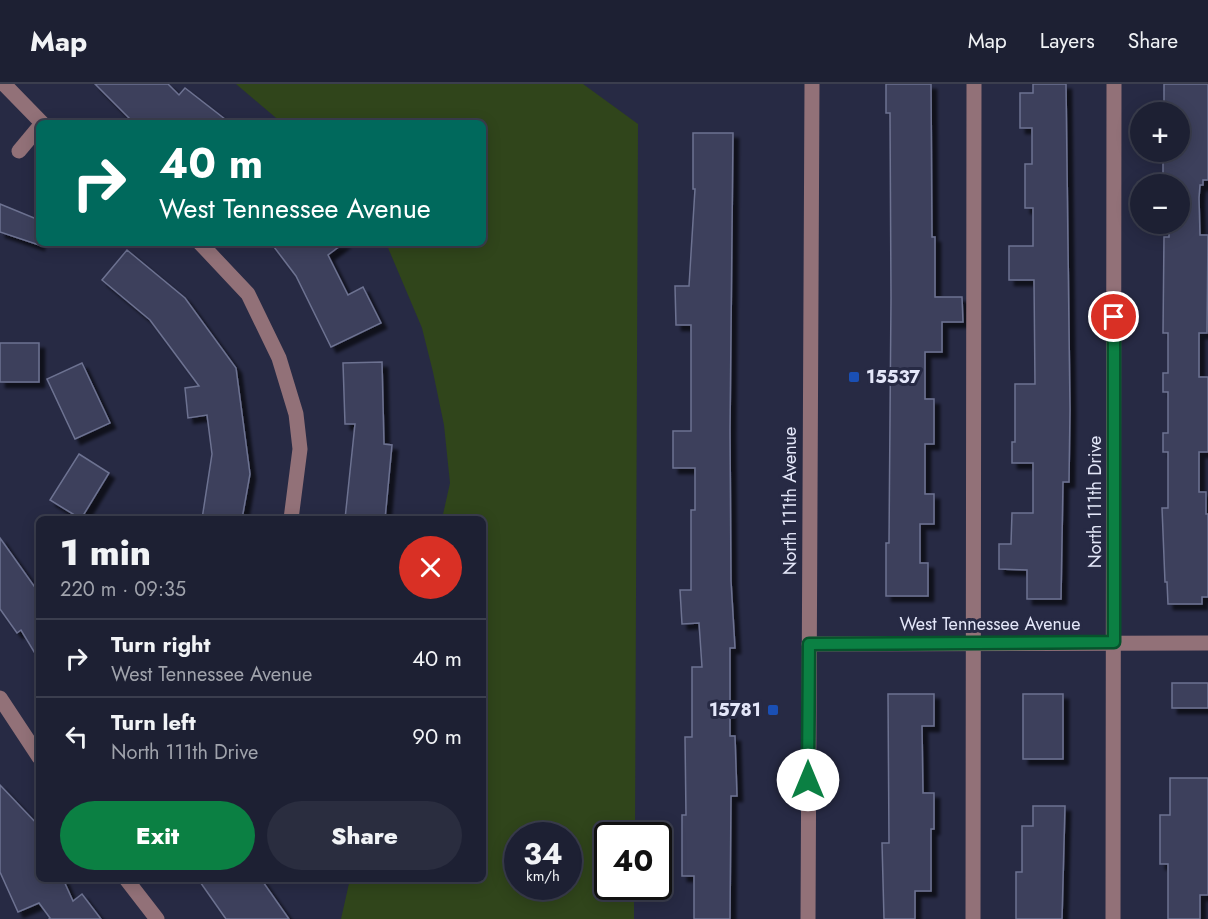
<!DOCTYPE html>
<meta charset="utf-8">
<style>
:root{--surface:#1d2033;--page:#2a2d3f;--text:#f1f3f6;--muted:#a0a3ac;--line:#3b3e4e;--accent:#0b8043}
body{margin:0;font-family:Jost,sans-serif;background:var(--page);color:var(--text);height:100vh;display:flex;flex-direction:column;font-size:22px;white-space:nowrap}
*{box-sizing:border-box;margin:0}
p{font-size:20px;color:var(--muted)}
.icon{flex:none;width:33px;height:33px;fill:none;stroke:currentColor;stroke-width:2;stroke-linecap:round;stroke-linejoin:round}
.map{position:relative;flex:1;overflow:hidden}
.sheet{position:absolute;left:36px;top:432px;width:450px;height:366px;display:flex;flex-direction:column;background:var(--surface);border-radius:9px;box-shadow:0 3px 15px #0003,0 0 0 2px var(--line)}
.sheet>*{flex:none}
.hud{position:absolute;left:36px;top:36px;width:450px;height:126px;border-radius:9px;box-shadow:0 3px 15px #0003,0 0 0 2px var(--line);background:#00695c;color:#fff;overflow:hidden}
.buttons{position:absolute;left:1130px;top:18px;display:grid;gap:12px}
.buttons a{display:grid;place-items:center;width:60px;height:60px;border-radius:50%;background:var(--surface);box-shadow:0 3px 15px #0003,0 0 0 2px var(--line);font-size:30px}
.speed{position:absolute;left:504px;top:738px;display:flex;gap:12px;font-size:30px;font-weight:700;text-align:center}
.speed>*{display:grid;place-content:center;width:78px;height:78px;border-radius:50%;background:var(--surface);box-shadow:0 3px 15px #0003,0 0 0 2px var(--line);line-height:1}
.speed small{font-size:15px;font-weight:400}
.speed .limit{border:3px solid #111;border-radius:9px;background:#fff;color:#111}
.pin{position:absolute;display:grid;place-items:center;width:51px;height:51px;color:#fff;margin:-26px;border:3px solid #fff;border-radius:50%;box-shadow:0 2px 6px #0007}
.me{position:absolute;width:66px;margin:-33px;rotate:0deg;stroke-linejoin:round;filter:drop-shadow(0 0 4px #0008)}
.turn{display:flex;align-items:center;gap:21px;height:126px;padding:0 24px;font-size:27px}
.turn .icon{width:78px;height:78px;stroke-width:2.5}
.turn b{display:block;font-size:42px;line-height:51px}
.round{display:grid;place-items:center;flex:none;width:63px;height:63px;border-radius:32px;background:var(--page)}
.overview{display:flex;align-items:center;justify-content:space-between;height:102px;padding:0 24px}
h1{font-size:36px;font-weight:800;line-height:45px}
.button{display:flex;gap:12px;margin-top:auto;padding:12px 24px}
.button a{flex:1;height:69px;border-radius:36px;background:var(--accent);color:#fff;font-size:24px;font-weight:800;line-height:69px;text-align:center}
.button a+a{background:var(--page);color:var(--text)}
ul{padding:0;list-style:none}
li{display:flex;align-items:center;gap:18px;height:78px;padding:0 24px;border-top:2px solid var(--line)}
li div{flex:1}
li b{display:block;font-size:22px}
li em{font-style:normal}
header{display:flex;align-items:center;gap:36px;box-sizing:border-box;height:84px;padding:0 30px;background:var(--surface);border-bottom:2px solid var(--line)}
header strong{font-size:28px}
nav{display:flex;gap:33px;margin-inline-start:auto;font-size:21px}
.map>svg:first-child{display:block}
.green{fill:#30451b;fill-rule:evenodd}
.building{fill:#3c405c;stroke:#6d7291;stroke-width:1.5;filter:url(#shadow)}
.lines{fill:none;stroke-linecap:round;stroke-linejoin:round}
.minor{stroke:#927178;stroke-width:15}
.route-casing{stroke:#07532c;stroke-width:15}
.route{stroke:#0b8043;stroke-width:10}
.transit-dot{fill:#1a4fb4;stroke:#272a44;stroke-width:2}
.labels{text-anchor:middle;stroke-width:6;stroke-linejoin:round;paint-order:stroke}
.poi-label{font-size:18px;font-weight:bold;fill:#e4e7f9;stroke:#272a44;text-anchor:start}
.street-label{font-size:18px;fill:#e4e7f9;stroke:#272a44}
</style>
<header>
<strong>Map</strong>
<nav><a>Map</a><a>Layers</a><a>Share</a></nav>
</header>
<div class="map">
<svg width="1208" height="835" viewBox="0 0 1208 835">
<defs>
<filter id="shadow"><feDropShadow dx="5.5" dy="5.5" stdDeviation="1.5" flood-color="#0009"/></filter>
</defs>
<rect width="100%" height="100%" fill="#272a44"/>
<path class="green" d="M236,0H583L638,40L635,751L608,752V802L634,803V835H341L350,795H483V435H442L450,399L444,341L433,288L422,244L386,159H483V39H282ZM518,752H568V802H518Z"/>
<g class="building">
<path d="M95,0H168L179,11L185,4L230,39H134Z"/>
<path d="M886,0H931L932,153H935V213H962L963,238H942V268H925V315H934V360H925V410H934V440H920V479H928V512H886V459H889L891,214L890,29H886Z"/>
<path d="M1033,0H1066L1070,325L1069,398H1063L1061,515H1027V486L999,485V460H1011L1012,429H1033V379H1012V358H1015V300H1035L1034,196H1009V162H1033V124H1025V80H1032V44H1020V9H1033Z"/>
<path d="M1164,0H1208V96H1203V101H1200L1199,114L1200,151H1208L1207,249H1199V293H1208V368H1199V408H1206V430H1208V513H1202V520H1168L1167,498H1165L1162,424H1168V368H1163V349H1168V308H1163V289H1168V249H1163L1164,153H1169V140H1179V100H1163V74H1169V68H1179V28H1164Z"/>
<path d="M693,49H733L730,347L731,497L735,564H730V652H735L737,712H731L730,835H694V792H682V731H686L685,653H692V583H702L699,539L682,540L680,506H691V426H695V384H673V347H691V241H676L675,202H689L695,105H693Z"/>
<path d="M0,120L39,136V161L0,148Z"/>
<path d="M271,159H344L328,171L348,211L363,203L381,239L331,263L296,192Z"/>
<path d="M127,166L185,214L236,284L250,390L242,435H202L212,370L207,331L188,334L185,304L199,302L150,236L102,196Z"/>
<rect x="0" y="259" width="39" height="39"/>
<path d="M382,278L384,360L392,361L385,435H345L355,340H345L343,279Z"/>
<path d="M82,279L110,339L75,355L47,295Z"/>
<path d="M79,370L109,389L81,435L50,416Z"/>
<path d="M0,454L39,509V576L21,546L17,549L0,525Z"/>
<rect x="1172" y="599" width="36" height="25"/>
<path d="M888,610H934V642H922L923,709H934V745H931V807H915V835H884L882,759H889Z"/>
<rect x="1023" y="610" width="40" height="65"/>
<path d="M1170,694H1208V811H1200V835H1168V780H1160V731H1170Z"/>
<path d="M0,701L39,742V795H63L73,817L82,810L101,835H49L50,834L39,819L18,828L0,788Z"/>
<path d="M1033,722H1065L1062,835H1016V788H1022V742H1033Z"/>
<path d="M198,795H261L289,835H226Z"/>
</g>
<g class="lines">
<g class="minor">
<path d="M4,0L42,39"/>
<path d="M19,67L39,43"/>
<path d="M200,159L248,210L279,274L296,330L300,365L291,435"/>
<path d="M809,560L1208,559"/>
<path d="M0,614L39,673"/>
<path d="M126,795L157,835"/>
<path d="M808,835L812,0"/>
<path d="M973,835L974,0"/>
<path d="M1113,835L1114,0"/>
</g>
</g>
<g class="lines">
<defs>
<path id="route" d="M808,696L809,560L1114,558V233"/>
</defs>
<use href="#route" class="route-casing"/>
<use href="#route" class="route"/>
</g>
<g class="transit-dot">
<rect x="848" y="287" width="12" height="12" rx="3"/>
<rect x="767" y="620" width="12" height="12" rx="3"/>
</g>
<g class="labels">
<g class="poi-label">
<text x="866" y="299">15537</text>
<text x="761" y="632" text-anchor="end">15781</text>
</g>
<g class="street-label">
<text transform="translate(790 417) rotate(-90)" y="6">North 111th Avenue</text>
<text transform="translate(1095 418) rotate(-90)" y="6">North 111th Drive</text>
<text x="990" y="546">West Tennessee Avenue</text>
</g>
</g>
</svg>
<div class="buttons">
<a>+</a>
<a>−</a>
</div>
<div class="speed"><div>34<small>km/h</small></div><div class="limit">40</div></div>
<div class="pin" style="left:1114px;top:233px;background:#d93025"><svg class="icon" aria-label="arrive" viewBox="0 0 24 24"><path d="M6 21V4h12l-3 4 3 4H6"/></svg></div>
<svg class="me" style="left:808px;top:696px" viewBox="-20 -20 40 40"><circle r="19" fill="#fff"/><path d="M0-13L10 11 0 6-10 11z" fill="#0b8043"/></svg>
<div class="hud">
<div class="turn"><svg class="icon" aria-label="right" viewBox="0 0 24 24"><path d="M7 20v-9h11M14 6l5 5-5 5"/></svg><div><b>40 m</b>West Tennessee Avenue</div></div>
</div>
<section class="sheet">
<div class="overview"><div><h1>1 min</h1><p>220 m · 09:35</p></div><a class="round" style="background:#d93025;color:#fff"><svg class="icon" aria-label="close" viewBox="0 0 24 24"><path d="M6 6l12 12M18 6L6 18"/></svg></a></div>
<ul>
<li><svg class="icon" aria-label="right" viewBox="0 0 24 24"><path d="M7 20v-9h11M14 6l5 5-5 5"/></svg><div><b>Turn right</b><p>West Tennessee Avenue</p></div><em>40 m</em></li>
<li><svg class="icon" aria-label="left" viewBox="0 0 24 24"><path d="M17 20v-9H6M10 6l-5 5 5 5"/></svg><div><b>Turn left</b><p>North 111th Drive</p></div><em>90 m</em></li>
</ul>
<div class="button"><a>Exit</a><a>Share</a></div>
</section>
</div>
